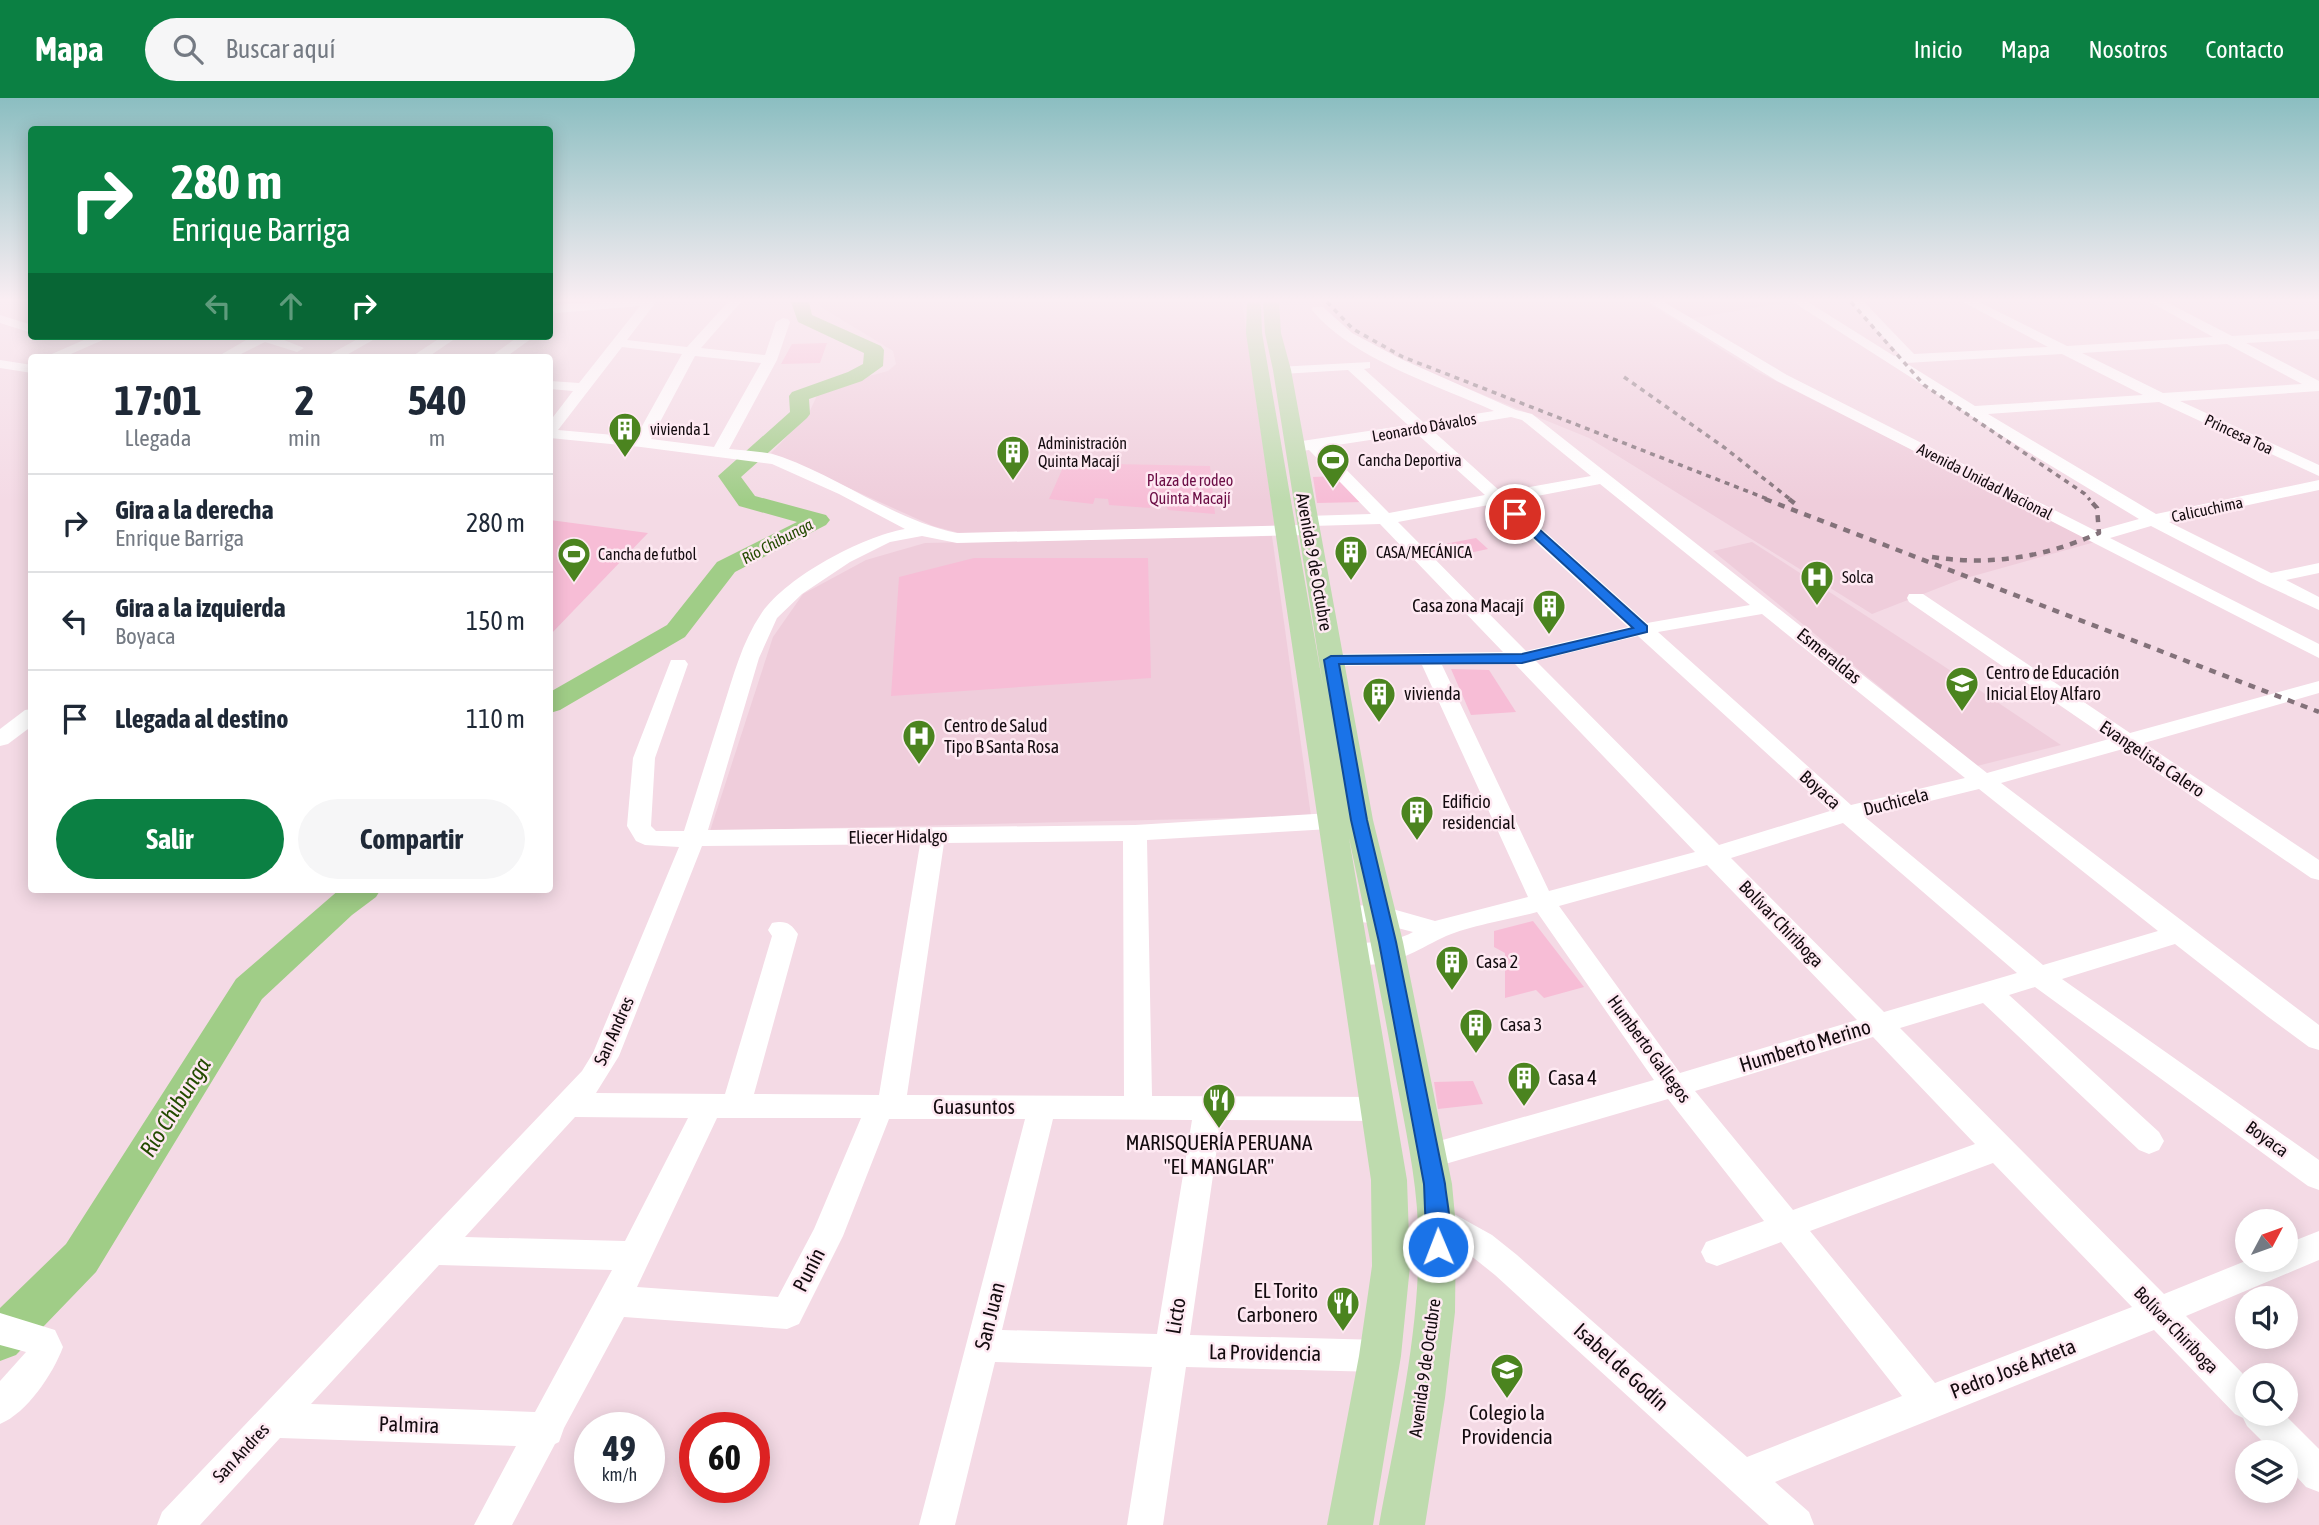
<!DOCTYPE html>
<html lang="es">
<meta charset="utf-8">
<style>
:root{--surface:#fff;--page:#f6f6f7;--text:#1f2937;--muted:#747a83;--line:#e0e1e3;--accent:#0b8043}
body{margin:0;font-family:"Asap Condensed",sans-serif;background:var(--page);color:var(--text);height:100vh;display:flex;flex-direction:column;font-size:26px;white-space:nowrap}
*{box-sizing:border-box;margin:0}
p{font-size:23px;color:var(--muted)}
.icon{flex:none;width:38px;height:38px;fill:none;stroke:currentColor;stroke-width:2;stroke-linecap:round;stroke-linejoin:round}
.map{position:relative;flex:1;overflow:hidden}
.sheet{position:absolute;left:28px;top:256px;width:525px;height:539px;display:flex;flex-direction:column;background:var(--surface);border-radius:7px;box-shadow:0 4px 18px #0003}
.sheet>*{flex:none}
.banner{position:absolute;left:28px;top:28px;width:525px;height:214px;border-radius:7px;box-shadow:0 4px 18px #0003;background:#0b8043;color:#fff;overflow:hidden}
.needle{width:46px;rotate:49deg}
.buttons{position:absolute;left:2235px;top:1111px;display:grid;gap:14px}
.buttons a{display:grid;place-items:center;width:63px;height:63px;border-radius:50%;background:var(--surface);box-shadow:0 4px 18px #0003;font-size:35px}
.speed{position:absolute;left:574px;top:1314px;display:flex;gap:14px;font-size:35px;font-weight:700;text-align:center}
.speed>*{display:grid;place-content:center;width:91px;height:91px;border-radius:50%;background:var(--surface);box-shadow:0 4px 18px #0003;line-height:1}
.speed small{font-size:18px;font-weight:400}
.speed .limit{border:10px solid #d22;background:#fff;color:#111}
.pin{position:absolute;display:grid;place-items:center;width:60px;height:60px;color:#fff;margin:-30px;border:4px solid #fff;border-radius:50%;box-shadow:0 2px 7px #0007}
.me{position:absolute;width:77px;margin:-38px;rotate:359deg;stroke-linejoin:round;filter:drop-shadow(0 0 5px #0008)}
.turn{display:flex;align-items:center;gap:24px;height:147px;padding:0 28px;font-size:32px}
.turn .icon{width:91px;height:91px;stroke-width:2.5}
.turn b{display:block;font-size:49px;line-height:60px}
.lanes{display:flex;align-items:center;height:66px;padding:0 28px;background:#0003;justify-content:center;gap:35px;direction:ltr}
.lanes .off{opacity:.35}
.eta{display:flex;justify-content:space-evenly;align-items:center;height:119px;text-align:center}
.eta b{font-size:42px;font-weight:700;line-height:49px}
.button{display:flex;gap:14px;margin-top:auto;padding:14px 28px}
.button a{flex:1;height:80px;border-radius:42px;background:var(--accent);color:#fff;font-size:28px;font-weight:700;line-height:80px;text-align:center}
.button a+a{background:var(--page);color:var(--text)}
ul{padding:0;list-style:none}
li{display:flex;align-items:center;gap:21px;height:98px;padding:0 28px;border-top:2px solid var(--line)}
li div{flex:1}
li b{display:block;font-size:26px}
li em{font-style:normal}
header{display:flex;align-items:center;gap:42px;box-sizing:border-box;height:98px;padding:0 35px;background:var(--accent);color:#fff}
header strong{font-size:33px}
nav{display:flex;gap:38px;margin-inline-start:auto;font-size:24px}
.search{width:490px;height:63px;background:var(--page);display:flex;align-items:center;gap:18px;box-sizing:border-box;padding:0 24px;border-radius:38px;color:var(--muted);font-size:26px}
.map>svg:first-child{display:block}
.built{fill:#efcddb}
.green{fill:#f7bdd6}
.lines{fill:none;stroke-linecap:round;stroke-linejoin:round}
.river{fill:#a0cd87;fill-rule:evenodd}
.minor{fill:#fff;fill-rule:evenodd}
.major{fill:#bedbae;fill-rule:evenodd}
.rail-far1{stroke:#83727a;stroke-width:3.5;stroke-dasharray:5 5;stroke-linecap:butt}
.rail{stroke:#83727a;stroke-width:4.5;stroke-dasharray:7 7;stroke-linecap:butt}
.route{fill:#1a73e8;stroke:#114b97;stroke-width:2}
.labels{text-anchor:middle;stroke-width:5;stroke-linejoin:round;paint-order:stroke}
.far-street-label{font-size:16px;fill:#130b0f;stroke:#fee9f2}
.far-poi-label{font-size:16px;fill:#130b0f;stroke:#fee9f2;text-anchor:start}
.far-park-label{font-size:16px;fill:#6b0d45;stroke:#fee9f2}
.far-water-label{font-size:16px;font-style:italic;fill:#234b00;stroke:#fee9f2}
.street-label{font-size:18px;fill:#130b0f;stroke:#fee9f2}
.poi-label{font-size:18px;fill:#130b0f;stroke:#fee9f2;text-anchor:start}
.near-street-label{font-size:21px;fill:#130b0f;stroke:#fee9f2}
.near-poi-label{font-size:21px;fill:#130b0f;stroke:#fee9f2}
.near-water-label{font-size:23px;font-style:italic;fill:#234b00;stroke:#fee9f2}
</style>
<header>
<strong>Mapa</strong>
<div class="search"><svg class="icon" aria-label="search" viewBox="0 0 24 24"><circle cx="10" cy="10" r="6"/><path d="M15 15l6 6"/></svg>Buscar aquí</div>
<nav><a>Inicio</a><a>Mapa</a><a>Nosotros</a><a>Contacto</a></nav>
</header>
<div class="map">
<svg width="2319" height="1427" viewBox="0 0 2319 1427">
<rect width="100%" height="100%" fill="#f4dae5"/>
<g class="built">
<path d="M819,204H1242L1275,430L963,436L933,428L771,355L808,317L820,291L888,273L896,266L893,253L821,209Z"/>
<path d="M1321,204H1646L1756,273L2095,444L1959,482L1872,516L1589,340L1398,262L1363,243L1338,224Z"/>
<path d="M1661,204H1788L1689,221Z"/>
<path d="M1272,438L1311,718L710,733L773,539L803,496L866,462L925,445Z"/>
<path d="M1752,444L1939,565L2061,647L1977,668L1713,453Z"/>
</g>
<g class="green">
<path d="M827,245L820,265L781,266L792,246Z"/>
<path d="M1065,365L1210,368L1215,416L1168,412L1166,407L1151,405L1150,410L1109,407L1108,401L1095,400L1093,406L1049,401Z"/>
<path d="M1337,378L1363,404L1317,405L1313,379Z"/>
<path d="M550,422L648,435L550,537Z"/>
<path d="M1476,440L1488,451L1441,461L1429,449Z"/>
<path d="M974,460H1148L1151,580L891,598L899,479Z"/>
<path d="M1451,571L1489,572L1516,614L1471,617Z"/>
<path d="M1533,823L1584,889L1544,900L1536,892L1505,900V855L1494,849V833Z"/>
<path d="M1473,983L1483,1006L1438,1011L1434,984Z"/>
</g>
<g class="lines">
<g class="river">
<path d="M791,204H809L812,217L881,248L884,252L883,268L862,283L809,301L810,316L807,320L741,379L755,398L826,417L830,422L826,427L735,474L685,539L560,612L550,615V594L667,527L717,464L797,424L739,408L718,378L790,314L789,298L792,294L848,274L863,266L864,255L798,224Z"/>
<path d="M340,791H381L376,799L352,817L262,901L96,1174L16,1257L0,1263V1210L66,1146L236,881Z"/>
</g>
<g class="minor">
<path d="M595,204H656L627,242L687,249L728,204H741L701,250L765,257L776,224L783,220L788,221L790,224L777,262L729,351C746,353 766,353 782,359C842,381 895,422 957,435L1301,427L1297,423L1306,418L1371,416L1309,352L1302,353L1294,348L1302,343L1408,327L1348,272L1282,276L1275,272L1277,269L1370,264V270L1364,271L1423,324L1494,313C1437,287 1352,261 1312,212L1313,209H1323L1352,235L1401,261L1516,312L1532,316L1987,675L2109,641L1909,504L1907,500L1909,496H1923L2130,635L2319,583V595L2144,645L2319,762V782L2311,780L2123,651L2001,685L2319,927V952L2309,949L2267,918L2175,846L2062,881L2319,1062V1092L2308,1088L2035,889L2009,897L2159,1034L2164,1043L2159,1052L2149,1056L2139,1052L1983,905L1900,930L2164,1196L2248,1162H2286V1146L2319,1133V1162L2186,1218L2247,1280V1316H2284L2319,1351V1394L2306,1389L2286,1367V1354H2273L2247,1328L2243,1320L2235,1316L2154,1232L1775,1384L1809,1414L1814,1427H1769L1495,1177L1470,1157L1427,1131L1423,1121L1427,1111L1438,1107L1492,1137L1517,1157L1747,1359L1902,1298L1781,1144L1717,1168L1706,1164L1701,1154L1706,1144L1764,1123L1668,1001L1428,1071L1418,1067L1413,1058L1418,1049L1654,982L1537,814C1508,822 1467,828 1442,840C1409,856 1384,875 1344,863L1340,856L1344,849C1369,841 1387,848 1413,834L1382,826L1337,822L1334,816L1337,810L1346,807L1382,808L1435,823L1528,799L1422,567L1331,568L1324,566L1321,562L1324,558L1331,556L1503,554L1380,426L1312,428L1316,432L1307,437L957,445L922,438L890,444L850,464L802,496L777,520L759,560L708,732L1135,727L1330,715L1338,718L1341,723L1338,728L1330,731L1147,742L1152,998L1377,999L1387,1003L1391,1011L1387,1019L1377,1023L1221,1022L1190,1237L1380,1242L1392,1246L1397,1258L1392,1270L1380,1274L1186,1269L1163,1427H1127L1152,1269L995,1264L955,1427H919L1025,1021H889L843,1138L799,1226L787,1231L624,1219L564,1330L559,1344L555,1346L512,1427H474L516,1348L280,1340L200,1427H157L162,1414L582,973L593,955L679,749L645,747L636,743L627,728L633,660L671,562H685L688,566L655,660L651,728L656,733H684C697,692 710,651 723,610C733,579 742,544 761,516C786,479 861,439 905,431L839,396L772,366L641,349L550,340V323L573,293L550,291V283L579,285L640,208L556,215L550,211L556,207ZM622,249L682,256L636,339L558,332ZM695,258L761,265L714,349L651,341ZM1511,319L1522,322L1591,378L1501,394L1432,332ZM1416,335L1485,397L1389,415L1324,349ZM1600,386L1750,507L1647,525L1511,403ZM1494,406L1628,529L1526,553L1398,424ZM1762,516L1965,680L1851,707L1658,534ZM1638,538L1830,713L1719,747L1536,563ZM1515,566L1695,754L1549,793L1442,567ZM1979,691L2158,833L2043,867L1865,719ZM1843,725L2017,875L1884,914L1731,760ZM1123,743L1124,998L907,997L944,745ZM920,746L879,997L754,996L798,836C791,825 785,822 772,825L768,832L772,838L725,996L596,995L619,958L702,748ZM1707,767L1857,922L1680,975L1559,808ZM1873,939L1975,1046L1793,1112L1695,993ZM575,1019L688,1020L625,1143L465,1139ZM717,1020H861L814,1131L778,1199L637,1189ZM1053,1021L1192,1022L1157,1236L1002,1232ZM1993,1065L2132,1209L1935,1285L1810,1133ZM439,1167L612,1172L535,1314L311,1306Z"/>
<path d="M1649,204H1664L1787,277L2096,433L2139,421L2012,344L1793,204H1808L1894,258L1900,257L1851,204H1864L1914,256L2048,249L1963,204H1979L2067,248L2213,239L2150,204H2166L2232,238L2319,233V241L2246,245L2319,283V293L2180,303L2319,367V378L2159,304L1988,316L2156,416L2319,382V392L2169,424L2271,475L2319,465V475L2286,482L2319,499V512L2261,485L2151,428L2110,440L2319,546V560L1777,283ZM2227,246L2302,286L2163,295L2082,255ZM2062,256L2143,297L1975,308L1906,265Z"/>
<path d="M0,217L32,227V235L0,225Z"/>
<path d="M93,238H112L64,259H45Z"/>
<path d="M253,238H274L304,250L297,254L265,244L235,259H217Z"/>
<path d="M363,238H380L343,259H325Z"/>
<path d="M443,238H459L428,259H411Z"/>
<path d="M519,238H535L506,259H490Z"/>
<path d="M0,262L32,267V275L0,270Z"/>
<path d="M32,611V628L8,646L0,648V631L25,612Z"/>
<path d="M0,1215L55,1232L63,1249C53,1276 27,1315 0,1326V1283L26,1254L0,1247Z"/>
</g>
<path class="major" d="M1247,204H1259L1261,207L1262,235L1323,588L1273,272L1265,235L1263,204H1279L1281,235L1291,272L1373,722L1403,844L1452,1086L1456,1129L1455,1214L1445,1300L1425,1427H1379C1397,1329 1422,1228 1418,1127C1416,1077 1405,1029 1396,980C1382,900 1366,820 1349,740L1407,1082L1410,1168L1401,1258L1373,1427H1327L1359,1258L1372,1168L1371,1082L1246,235Z"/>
<g class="rail-far1">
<path d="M1327,204L1353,231L1403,259L1770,402"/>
<path d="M1851,204L1924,287L2085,396L2090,402"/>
<path d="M1624,279L1725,350L1791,402"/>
</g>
<g class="rail">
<path d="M1765,401L2319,614"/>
<path d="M1789,401L1798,408"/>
<path d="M1932,459C1992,468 2044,459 2099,435L2097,410L2089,401"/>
</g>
</g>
<linearGradient id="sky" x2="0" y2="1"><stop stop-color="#8bbec1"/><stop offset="0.5" stop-color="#faeef3"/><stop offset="1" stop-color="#faeef3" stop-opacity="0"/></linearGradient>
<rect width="2319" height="404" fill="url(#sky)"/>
<path class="route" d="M1511,413H1519L1647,528V534L1522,565L1339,566L1367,722L1396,844L1445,1086C1447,1107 1455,1136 1446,1156L1438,1159L1430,1156C1425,1145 1425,1102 1424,1086L1379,844L1351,722L1324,562L1331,558L1522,556L1633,530L1511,418Z"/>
<defs>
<symbol id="building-pin" viewBox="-11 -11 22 30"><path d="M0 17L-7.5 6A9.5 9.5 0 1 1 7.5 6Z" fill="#4b841f" stroke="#fee9f2"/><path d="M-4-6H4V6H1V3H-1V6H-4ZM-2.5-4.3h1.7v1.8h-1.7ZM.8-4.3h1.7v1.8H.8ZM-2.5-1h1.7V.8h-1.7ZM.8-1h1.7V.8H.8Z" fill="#fff"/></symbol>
<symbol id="stadium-pin" viewBox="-11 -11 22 30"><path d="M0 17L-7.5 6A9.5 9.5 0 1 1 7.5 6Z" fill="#4b841f" stroke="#fee9f2"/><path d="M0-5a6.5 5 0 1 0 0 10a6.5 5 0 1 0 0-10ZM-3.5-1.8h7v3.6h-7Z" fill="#fff"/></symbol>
<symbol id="hospital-pin" viewBox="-11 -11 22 30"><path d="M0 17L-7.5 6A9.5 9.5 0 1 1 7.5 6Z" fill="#4b841f" stroke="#fee9f2"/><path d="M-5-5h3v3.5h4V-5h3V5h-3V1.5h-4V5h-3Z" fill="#fff"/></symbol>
<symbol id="school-pin" viewBox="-11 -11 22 30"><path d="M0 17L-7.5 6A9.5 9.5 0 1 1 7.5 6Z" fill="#4b841f" stroke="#fee9f2"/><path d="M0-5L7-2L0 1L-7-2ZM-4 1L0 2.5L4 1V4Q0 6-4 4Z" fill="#fff"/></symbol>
<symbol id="restaurant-pin" viewBox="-11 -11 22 30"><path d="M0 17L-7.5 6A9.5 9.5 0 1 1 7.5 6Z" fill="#4b841f" stroke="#fee9f2"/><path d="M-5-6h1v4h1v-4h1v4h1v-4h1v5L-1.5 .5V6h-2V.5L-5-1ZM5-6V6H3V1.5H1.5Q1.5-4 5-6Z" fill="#fff"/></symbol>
</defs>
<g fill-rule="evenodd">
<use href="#building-pin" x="606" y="312" width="38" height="52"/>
<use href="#building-pin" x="994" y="335" width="38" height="52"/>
<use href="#stadium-pin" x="1314" y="343" width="38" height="52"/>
<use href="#building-pin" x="1332" y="435" width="38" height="52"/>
<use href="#stadium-pin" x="555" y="437" width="38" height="52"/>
<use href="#hospital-pin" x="1798" y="460" width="38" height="52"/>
<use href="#building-pin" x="1530" y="489" width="38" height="52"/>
<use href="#school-pin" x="1943" y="566" width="38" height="52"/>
<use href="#building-pin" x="1360" y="577" width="38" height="52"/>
<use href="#hospital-pin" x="900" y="619" width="38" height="52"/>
<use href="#building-pin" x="1398" y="695" width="38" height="52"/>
<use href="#building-pin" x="1433" y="845" width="38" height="52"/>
<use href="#building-pin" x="1457" y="908" width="38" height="52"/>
<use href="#building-pin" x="1505" y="961" width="38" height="52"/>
<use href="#restaurant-pin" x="1200" y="983" width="38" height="52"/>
<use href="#restaurant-pin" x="1324" y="1186" width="38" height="52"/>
<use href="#school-pin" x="1488" y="1253" width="38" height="52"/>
</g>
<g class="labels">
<g class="far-street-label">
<text transform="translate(1424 329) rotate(-10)" y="6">Leonardo Dávalos</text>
<text transform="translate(2239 336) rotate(25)" y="6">Princesa Toa</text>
<text transform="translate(1985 383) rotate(27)" y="6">Avenida Unidad Nacional</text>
<text transform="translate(2207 411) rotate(-12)" y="6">Calicuchima</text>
</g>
<g class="far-poi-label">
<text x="650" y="337">vivienda 1</text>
<text x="1038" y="351">Administración<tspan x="1038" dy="18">Quinta Macají</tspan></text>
<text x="1358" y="368">Cancha Deportiva</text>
<text x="1376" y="460">CASA/MECÁNICA</text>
<text x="598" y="462">Cancha de futbol</text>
<text x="1842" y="485">Solca</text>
</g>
<g class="far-park-label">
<text x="1190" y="388">Plaza de rodeo<tspan x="1190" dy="18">Quinta Macají</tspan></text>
</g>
<g class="far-water-label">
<text transform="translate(777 443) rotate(-28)" y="6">Río Chibunga</text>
</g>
<g class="street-label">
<text transform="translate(1314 464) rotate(80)" y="6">Avenida 9 de Octubre</text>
<text transform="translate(1829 558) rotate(39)" y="6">Esmeraldas</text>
<text transform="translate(2152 661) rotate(34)" y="6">Evangelista Calero</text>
<text transform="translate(1820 692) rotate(42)" y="6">Boyaca</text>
<text transform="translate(1896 704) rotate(-14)" y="6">Duchicela</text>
<text transform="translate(898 739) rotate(-1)" y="6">Eliecer Hidalgo</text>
<text transform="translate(1781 826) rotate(46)" y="6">Bolívar Chiriboga</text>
<text transform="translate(614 933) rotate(-66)" y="6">San Andres</text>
<text transform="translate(1649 951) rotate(54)" y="6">Humberto Gallegos</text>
<text transform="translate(2267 1041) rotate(36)" y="6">Boyaca</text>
<text transform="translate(2176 1232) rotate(46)" y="6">Bolívar Chiriboga</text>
<text transform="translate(1425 1270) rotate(-82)" y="6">Avenida 9 de Octubre</text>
<text transform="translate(241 1355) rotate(-47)" y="6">San Andres</text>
</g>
<g class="poi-label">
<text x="1524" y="514" text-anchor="end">Casa zona Macají</text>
<text x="1986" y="581">Centro de Educación<tspan x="1986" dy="21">Inicial Eloy Alfaro</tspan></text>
<text x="1404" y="602">vivienda</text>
<text x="944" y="634">Centro de Salud<tspan x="944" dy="21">Tipo B Santa Rosa</tspan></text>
<text x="1442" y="710">Edificio<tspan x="1442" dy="21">residencial</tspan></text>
<text x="1476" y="870">Casa 2</text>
<text x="1500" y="933">Casa 3</text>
</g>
<g class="near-street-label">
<text transform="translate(1805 948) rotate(-17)" y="7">Humberto Merino</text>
<text x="974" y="1016">Guasuntos</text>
<text transform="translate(809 1172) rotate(-63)" y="7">Punín</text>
<text transform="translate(990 1218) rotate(-76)" y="7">San Juan</text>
<text transform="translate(1176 1218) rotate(-81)" y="7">Licto</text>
<text transform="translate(1265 1255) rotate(1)" y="7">La Providencia</text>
<text transform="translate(1621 1269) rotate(42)" y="7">Isabel de Godín</text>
<text transform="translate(2013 1271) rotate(-21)" y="7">Pedro José Arteta</text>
<text transform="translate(409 1327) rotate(2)" y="7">Palmira</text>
</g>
<g class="near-poi-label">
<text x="1548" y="987" text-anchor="start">Casa 4</text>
<text x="1219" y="1052">MARISQUERÍA PERUANA<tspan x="1219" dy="24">"EL MANGLAR"</tspan></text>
<text x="1318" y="1200" text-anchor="end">EL Torito<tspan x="1318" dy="24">Carbonero</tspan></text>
<text x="1507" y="1322">Colegio la<tspan x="1507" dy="24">Providencia</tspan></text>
</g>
<g class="near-water-label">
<text transform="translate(175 1009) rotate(-58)" y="8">Río Chibunga</text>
</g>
</g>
</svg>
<div class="buttons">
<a><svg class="needle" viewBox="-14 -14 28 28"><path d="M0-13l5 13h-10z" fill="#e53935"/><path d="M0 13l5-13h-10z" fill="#747a83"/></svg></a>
<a><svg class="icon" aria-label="sound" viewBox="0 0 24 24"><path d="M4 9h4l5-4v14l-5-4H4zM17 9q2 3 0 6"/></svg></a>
<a><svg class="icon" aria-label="search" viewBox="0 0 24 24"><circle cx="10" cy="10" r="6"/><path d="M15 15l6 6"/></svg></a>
<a><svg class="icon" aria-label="layers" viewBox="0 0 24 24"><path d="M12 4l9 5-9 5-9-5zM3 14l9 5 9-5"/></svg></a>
</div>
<div class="speed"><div>49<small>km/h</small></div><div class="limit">60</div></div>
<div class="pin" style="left:1515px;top:416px;background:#d93025"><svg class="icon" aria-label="arrive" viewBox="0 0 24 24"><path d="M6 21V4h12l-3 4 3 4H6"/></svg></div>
<svg class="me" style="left:1438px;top:1149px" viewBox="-20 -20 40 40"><circle r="17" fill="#1a73e8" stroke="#fff" stroke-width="3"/><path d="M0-11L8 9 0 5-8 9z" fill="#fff"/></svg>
<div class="banner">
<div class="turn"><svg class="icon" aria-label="right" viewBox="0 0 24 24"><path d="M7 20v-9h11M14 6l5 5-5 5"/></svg><div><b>280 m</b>Enrique Barriga</div></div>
<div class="lanes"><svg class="icon off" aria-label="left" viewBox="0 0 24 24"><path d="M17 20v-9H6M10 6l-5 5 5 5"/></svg><svg class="icon off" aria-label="ahead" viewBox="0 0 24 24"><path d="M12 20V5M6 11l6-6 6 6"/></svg><svg class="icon" aria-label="right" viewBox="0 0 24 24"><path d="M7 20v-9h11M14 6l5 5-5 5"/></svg></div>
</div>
<section class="sheet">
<div class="eta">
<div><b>17:01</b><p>Llegada</p></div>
<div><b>2</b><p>min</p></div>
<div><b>540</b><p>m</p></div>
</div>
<ul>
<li><svg class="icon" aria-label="right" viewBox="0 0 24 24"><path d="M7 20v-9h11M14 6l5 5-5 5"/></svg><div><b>Gira a la derecha</b><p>Enrique Barriga</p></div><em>280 m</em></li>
<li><svg class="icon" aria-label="left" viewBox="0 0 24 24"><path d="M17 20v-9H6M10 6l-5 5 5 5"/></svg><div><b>Gira a la izquierda</b><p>Boyaca</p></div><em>150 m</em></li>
<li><svg class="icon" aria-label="arrive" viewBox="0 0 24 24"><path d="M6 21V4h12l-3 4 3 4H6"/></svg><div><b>Llegada al destino</b></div><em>110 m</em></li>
</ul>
<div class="button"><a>Salir</a><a>Compartir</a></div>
</section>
</div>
